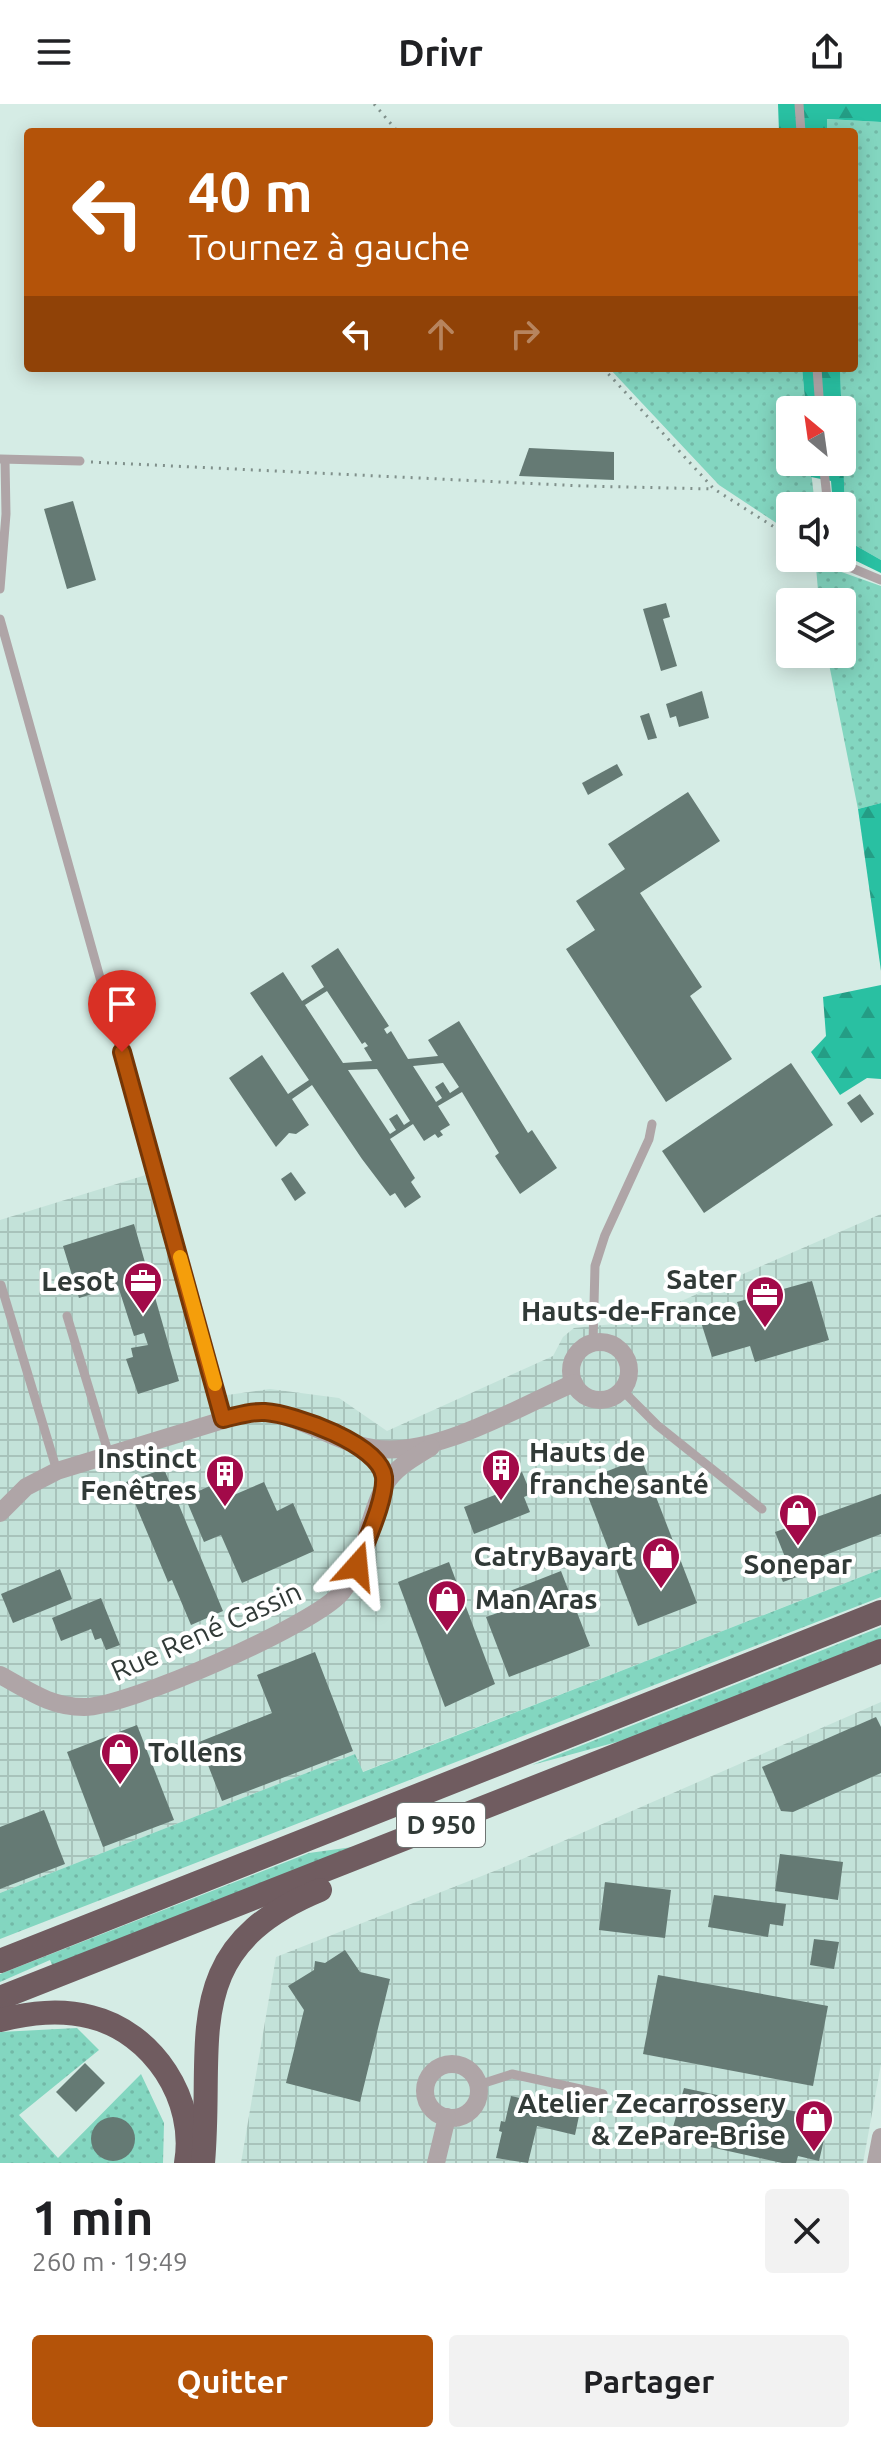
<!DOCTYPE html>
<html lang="fr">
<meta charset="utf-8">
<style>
:root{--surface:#fff;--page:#f2f2f2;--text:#202124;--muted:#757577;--accent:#b45309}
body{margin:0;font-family:Ubuntu,sans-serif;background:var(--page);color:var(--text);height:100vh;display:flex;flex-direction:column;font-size:30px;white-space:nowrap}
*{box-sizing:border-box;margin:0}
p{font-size:26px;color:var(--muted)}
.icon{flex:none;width:44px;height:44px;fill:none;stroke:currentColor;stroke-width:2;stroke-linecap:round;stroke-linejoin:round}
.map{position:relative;height:2059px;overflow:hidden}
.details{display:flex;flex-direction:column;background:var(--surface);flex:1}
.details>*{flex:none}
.top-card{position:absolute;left:24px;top:24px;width:834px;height:244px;border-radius:8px;box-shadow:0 4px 20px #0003;background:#b45309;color:#fff;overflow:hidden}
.needle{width:52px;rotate:331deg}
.fabs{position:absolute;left:776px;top:292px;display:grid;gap:16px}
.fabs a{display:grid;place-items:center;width:80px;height:80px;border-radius:8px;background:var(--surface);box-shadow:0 4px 20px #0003;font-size:40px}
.pin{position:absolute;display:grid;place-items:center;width:68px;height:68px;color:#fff;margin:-82px -34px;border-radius:50% 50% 50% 0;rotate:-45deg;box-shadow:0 0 8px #0007}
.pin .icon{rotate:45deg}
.me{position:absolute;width:88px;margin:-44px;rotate:18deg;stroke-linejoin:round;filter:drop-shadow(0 0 6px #0008)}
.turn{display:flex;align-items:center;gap:28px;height:168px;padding:0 32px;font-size:36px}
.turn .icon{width:104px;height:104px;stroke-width:2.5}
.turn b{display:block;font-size:56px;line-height:68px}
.lanes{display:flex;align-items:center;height:76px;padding:0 32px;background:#0003;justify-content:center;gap:40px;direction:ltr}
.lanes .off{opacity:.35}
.round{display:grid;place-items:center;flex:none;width:84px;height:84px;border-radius:8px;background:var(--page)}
.overview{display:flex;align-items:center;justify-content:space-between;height:136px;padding:0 32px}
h1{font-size:48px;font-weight:600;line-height:60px}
.primary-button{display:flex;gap:16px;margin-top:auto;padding:16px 32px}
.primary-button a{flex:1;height:92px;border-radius:8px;background:var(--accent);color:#fff;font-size:32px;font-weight:600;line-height:92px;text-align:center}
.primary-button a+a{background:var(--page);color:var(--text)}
header{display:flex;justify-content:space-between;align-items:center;height:104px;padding:0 32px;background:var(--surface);font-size:36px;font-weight:600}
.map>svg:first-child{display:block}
.industrial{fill:url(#industrial-grid)}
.grass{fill:url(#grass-dots)}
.forest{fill:url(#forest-firs)}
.building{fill:#657a74;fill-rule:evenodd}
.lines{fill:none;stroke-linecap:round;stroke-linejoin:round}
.path{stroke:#80908b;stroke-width:3;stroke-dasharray:2 6;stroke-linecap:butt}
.lane{stroke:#afa5a7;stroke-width:9}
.street{stroke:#afa5a7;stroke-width:18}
.highway{stroke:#705c60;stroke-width:24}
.route-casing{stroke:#753606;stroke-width:20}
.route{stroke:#b45309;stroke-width:14}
.slow{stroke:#f59e0b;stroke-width:14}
.labels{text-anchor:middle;stroke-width:8;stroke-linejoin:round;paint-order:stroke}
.shield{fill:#fff;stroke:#6f7573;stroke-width:2}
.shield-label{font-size:26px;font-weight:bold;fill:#313a37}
.poi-label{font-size:28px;font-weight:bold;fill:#313a37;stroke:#fff;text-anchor:end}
.street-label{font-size:28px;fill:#313a37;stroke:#fff}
</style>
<header><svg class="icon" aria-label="menu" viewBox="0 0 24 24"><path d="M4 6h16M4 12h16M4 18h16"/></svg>Drivr<svg class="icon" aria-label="share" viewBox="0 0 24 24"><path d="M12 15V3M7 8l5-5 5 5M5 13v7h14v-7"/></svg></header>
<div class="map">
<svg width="881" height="2059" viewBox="0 0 881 2059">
<defs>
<pattern id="industrial-grid" width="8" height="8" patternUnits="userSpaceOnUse" patternTransform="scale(2)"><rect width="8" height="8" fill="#c3e2d9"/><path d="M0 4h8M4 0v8" fill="none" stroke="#a8c3bb"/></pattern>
<pattern id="grass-dots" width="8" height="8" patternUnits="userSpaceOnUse" patternTransform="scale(2)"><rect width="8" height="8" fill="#83d6c0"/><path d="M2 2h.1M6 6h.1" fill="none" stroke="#72b8a6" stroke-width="1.8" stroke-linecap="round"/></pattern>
<pattern id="forest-firs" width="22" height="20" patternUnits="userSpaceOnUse" patternTransform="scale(2)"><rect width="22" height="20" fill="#29c0a2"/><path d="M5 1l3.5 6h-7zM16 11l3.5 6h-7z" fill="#249d85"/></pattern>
</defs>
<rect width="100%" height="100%" fill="#d5ece5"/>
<g class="industrial">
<path d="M149,1070L179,1149L181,1181L213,1293L270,1285L339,1294L387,1327L553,1252L563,1233L574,1224L633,1218L881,1110V1465L362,1668L355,1650L0,1789V1116Z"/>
<path d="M881,1598V1960L863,2059H241L276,1853L497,1766Z"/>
</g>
<g class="grass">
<path d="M826,15L881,18V456L846,436L840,264H854V28H827Z"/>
<path d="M609,264H802L806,306H790V358H810L815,402H790V428L719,381Z"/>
<path d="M816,463L833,465L881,482V699L858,705L827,550H842V498H819Z"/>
<path d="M881,1465V1493L0,1835V1789L355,1650L363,1668Z"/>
<path d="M881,1523V1536L628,1635L532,1661Z"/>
<path d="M360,1742L53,1863L50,1856L0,1878V1870L309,1749Z"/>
<path d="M77,1924L99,1946L19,2011L58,2054L141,1970L164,2019L163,2059H0V1928Z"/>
</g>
<g class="forest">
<path d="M778,0H881V18L827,15V28H779Z"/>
<path d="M802,264H840L846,436L881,456V469L842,450V402H833L831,377L811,373L810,358H842V306H806Z"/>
<path d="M881,699V867L858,705Z"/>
<path d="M881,881V975L867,974L840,991L811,948L826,932L823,893Z"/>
</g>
<g class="building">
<path d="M529,344L614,348V376L519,372Z"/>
<path d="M73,397L96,476L67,485L44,405Z"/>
<path d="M666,499L670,513L663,515L677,562L661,567L643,505Z"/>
<path d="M702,587L709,614L679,623L676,612L670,614L666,600Z"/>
<path d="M649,609L657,634L648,636L640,612Z"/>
<path d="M617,660L623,671L588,691L582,679Z"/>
<path d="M688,688L720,737L640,789L702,883L690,892L732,955L666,998L566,845L595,826L576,797L625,765L608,740Z"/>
<path d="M338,844L389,922L384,925L387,930L391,927L408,955L438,952L428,936L459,917L528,1029L532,1026L557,1064L520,1090L495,1052L499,1049L462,988L438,1002L450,1021L440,1027L443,1031L438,1034L435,1030L424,1037L413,1020L390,1035L415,1074L411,1078L421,1093L405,1104L395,1089L390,1092L362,1055L312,981L292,995L309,1021L296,1030L289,1029L276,1043L229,974L262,951L288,990L309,976L250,889L283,868L302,897L324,883L311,862ZM327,887L362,940L365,938L368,942L364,944L372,957L343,959L305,901ZM443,959L459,983L450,989L443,978L435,983L442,994L436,998L413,962ZM377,965L410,1017L404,1021L397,1010L389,1015L396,1026L390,1030L348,966Z"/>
<path d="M791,959L833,1021L704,1109L662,1047Z"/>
<path d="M860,990L874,1010L861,1019L847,999Z"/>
<path d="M291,1068L306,1089L295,1097L281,1075Z"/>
<path d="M134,1120L179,1277L138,1290L126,1255L133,1253L131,1244L148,1241L144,1229L134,1232L118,1182L79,1194L63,1142Z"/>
<path d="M812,1177L829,1236L755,1258L750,1242L712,1253L700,1215L739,1204L737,1198Z"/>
<path d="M641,1354L697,1499L638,1522L582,1377Z"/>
<path d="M164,1365L223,1507L191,1521L172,1476L168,1478L126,1378Z"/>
<path d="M522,1368L531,1390L524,1393L530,1408L474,1430L464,1403L500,1389L496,1378Z"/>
<path d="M264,1378L277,1407L293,1399L314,1447L242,1479L221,1431L204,1438L185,1393L210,1382L217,1384L222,1396Z"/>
<path d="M881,1390V1430L801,1460L805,1470L783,1478L774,1457L785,1453L775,1428Z"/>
<path d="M449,1458L495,1580L445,1603L398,1478Z"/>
<path d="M60,1465L72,1495L13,1519L1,1490Z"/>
<path d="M561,1467L590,1542L509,1573L486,1513L506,1506L500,1491Z"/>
<path d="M101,1494L120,1541L106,1546L101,1534L95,1536L91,1525L61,1537L52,1514Z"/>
<path d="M315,1548L353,1647L222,1697L199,1638L272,1609L257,1571Z"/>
<path d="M876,1613L881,1623V1669L793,1708L781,1707L762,1663Z"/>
<path d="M137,1621L174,1716L103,1743L67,1648Z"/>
<path d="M44,1706L65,1760L0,1785V1723Z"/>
<path d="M780,1750L843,1758L838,1796L775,1787Z"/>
<path d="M605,1778L671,1786L665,1834L599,1826Z"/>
<path d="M714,1791L786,1800L783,1822L770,1820L768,1833L708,1823Z"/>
<path d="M814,1835L839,1838L834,1865L810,1861Z"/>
<path d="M345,1846L360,1868L390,1875L360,1998L286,1979L304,1906L288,1882L314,1866L315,1857L325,1859Z"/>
<path d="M658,1871L828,1902L813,1982L643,1950Z"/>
<path d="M85,1959L105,1979L76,2008L56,1988Z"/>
<path d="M684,1984L807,2010L805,2018L827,2023L819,2057L798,2052L796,2059H782L670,2034Z"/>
<path d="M511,1992L580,2007L575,2031L537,2022L528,2059L496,2054L502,2028L499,2027L501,2017L505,2018Z"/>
<circle cx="113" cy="2035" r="22"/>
</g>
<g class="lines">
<g class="path">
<path d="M374,0L398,28"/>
<path d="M603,264L714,385L790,433"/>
<path d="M91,358L583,382L714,385"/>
</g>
<g class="lane">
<path d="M799,0L801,28"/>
<path d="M817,264L820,306"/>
<path d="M0,355L80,357"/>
<path d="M823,358L828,402"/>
<path d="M835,454V457L881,476"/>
<path d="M0,485L6,410L5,356"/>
<path d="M0,515L223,1315"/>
<path d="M1,1181L57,1367"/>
<path d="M67,1212L109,1351"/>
<path d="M593,1239L595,1162L605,1131L649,1035L652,1020"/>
<path d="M622,1286L657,1321L762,1405"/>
<path d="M478,1981L512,1970L603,1990"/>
</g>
<g class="street">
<circle cx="600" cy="1267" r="29"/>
<path d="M0,1409L26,1383L57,1367L243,1310C290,1301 327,1337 372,1344C433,1355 518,1303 574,1279"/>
<path d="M0,1571C28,1586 50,1603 84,1603C127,1603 315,1521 342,1488C366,1457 366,1415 385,1381C394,1364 415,1353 431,1343"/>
<circle cx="452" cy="1987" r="27"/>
<path d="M436,2059L447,2013"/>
<path d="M876,2059L881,2033"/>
</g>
<g class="highway">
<path d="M0,1857L881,1508"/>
<path d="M0,1894L881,1547"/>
<path d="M0,1916C30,1909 60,1905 91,1913C153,1928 197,1996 186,2059"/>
<path d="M203,2059C214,1934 177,1845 320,1786"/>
</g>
</g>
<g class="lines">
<defs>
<path id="route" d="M122,948L223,1315C237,1312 250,1307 265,1308C294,1310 380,1340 384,1373C386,1396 365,1439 357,1462"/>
</defs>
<use href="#route" class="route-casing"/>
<use href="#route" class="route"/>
<path class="slow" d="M180,1153L215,1280"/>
</g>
<defs>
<symbol id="office-pin" viewBox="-11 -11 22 30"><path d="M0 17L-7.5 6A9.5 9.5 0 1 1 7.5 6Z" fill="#a20a49" stroke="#fff"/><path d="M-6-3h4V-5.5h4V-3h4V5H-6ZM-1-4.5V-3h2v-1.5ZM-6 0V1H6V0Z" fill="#fff"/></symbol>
<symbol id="building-pin" viewBox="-11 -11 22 30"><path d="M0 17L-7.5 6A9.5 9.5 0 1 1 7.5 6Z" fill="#a20a49" stroke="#fff"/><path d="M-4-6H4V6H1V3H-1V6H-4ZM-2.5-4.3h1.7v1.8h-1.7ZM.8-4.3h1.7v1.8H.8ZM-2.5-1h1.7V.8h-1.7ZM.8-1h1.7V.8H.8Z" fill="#fff"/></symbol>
<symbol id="shop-pin" viewBox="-11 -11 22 30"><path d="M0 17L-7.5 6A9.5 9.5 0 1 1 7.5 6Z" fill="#a20a49" stroke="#fff"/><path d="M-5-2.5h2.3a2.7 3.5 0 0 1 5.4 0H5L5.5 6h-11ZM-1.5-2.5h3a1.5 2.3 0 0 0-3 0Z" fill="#fff"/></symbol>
</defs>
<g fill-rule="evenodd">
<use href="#office-pin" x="121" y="1155" width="44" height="60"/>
<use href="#office-pin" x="743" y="1169" width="44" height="60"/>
<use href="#building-pin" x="479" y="1342" width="44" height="60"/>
<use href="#building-pin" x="203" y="1348" width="44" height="60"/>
<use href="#shop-pin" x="776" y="1387" width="44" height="60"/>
<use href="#shop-pin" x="639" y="1430" width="44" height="60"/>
<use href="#shop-pin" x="425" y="1473" width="44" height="60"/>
<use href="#shop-pin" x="98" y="1626" width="44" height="60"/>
<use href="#shop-pin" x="792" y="1993" width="44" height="60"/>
</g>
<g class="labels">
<rect class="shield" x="397" y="1699" width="88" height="44" rx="6"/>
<g class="shield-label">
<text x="441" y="1730">D 950</text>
</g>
<g class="poi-label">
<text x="737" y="1185">Sater<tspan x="737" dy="32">Hauts-de-France</tspan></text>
<text x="115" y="1187">Lesot</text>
<text x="529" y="1358" text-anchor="start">Hauts de<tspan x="529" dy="32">franche santé</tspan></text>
<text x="197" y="1364">Instinct<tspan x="197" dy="32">Fenêtres</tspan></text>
<text x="633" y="1462">CatryBayart</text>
<text x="798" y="1470" text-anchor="middle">Sonepar</text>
<text x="475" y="1505" text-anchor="start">Man Aras</text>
<text x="148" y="1658" text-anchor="start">Tollens</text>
<text x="786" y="2009">Atelier Zecarrossery<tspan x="786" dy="32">&amp; ZePare-Brise</tspan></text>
</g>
<g class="street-label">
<text transform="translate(206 1527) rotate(-24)" y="10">Rue René Cassin</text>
</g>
</g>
</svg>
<div class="fabs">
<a><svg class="needle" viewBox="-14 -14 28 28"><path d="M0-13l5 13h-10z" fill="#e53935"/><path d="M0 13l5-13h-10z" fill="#757577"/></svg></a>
<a><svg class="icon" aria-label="sound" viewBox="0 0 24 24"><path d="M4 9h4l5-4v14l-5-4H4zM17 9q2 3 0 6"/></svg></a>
<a><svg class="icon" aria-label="layers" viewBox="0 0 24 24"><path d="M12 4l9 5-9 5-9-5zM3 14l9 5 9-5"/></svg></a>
</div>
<div class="pin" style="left:122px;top:948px;background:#d93025"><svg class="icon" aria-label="arrive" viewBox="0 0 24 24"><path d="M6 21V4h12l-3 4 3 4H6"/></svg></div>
<svg class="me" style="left:357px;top:1462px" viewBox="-20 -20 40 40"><path d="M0-17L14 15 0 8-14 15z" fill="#b45309" stroke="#fff" stroke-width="4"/></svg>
<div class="top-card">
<div class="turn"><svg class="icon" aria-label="left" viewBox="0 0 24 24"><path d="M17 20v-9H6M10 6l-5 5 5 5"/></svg><div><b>40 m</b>Tournez à gauche</div></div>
<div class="lanes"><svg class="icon" aria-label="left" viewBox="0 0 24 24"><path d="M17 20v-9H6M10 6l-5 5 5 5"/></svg><svg class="icon off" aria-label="ahead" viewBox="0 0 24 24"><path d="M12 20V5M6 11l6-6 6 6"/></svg><svg class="icon off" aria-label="right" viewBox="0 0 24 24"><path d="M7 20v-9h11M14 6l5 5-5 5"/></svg></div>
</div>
</div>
<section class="details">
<div class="overview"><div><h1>1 min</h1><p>260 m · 19:49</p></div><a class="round"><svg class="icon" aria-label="close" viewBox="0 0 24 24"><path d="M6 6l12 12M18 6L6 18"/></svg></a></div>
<div class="primary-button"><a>Quitter</a><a>Partager</a></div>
</section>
